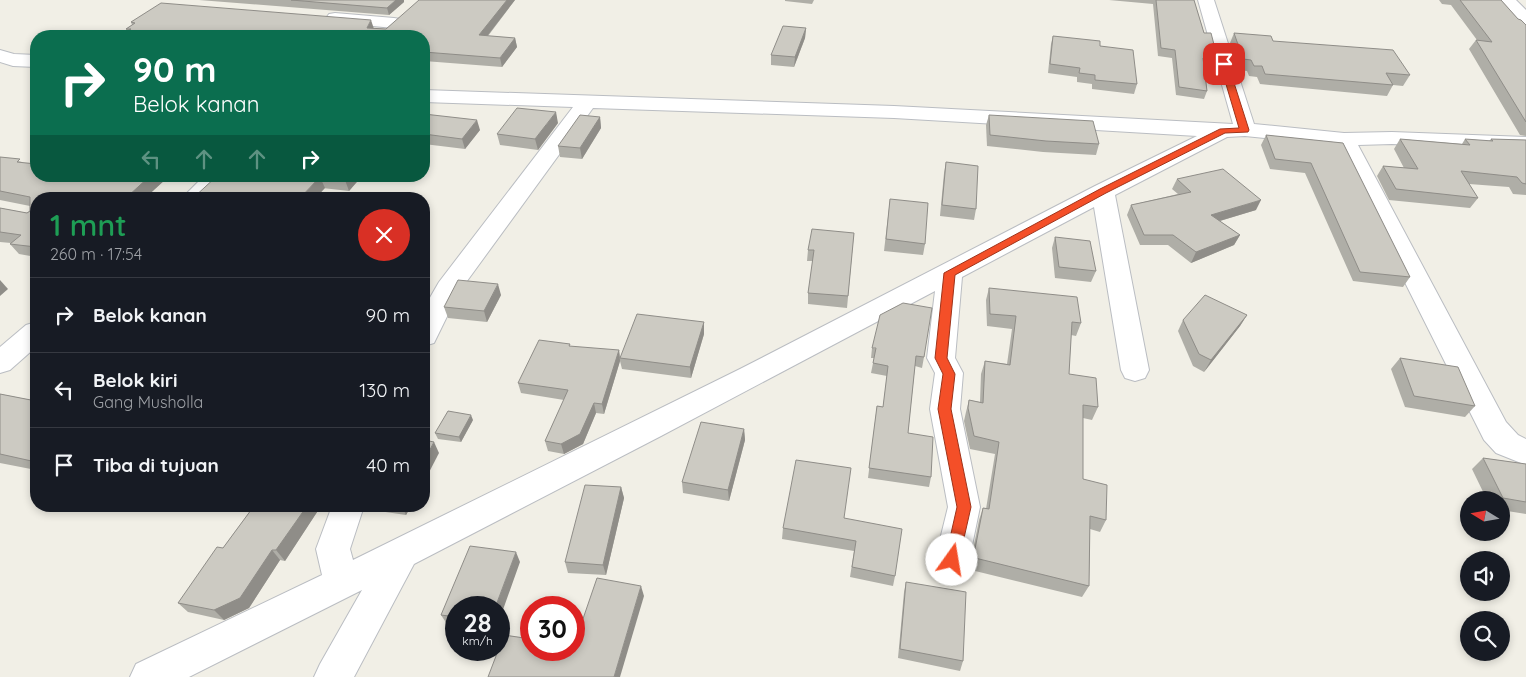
<!DOCTYPE html>
<html lang="id">
<meta charset="utf-8">
<style>
:root{--surface:#171b24;--page:#20242c;--text:#f1f3f6;--muted:#9ea1a6;--line:#363941}
body{margin:0;font-family:Quicksand,sans-serif;background:var(--page);color:var(--text);height:100vh;display:flex;flex-direction:column;font-size:19px;white-space:nowrap}
*{box-sizing:border-box;margin:0}
p{font-size:16px;color:var(--muted)}
.icon{flex:none;width:28px;height:28px;fill:none;stroke:currentColor;stroke-width:2;stroke-linecap:round;stroke-linejoin:round}
.map{position:relative;flex:1;overflow:hidden}
.drawer{position:absolute;left:30px;top:192px;width:400px;height:320px;display:flex;flex-direction:column;background:var(--surface);border-radius:20px;box-shadow:0 2px 8px #0003}
.drawer>*{flex:none}
.top-card{position:absolute;left:30px;top:30px;width:400px;height:152px;border-radius:20px;box-shadow:0 2px 8px #0003;background:#0b6e4f;color:#fff;overflow:hidden}
.needle{width:32px;rotate:281deg}
.buttons{position:absolute;left:1460px;top:491px;display:grid;gap:10px}
.buttons a{display:grid;place-items:center;width:50px;height:50px;border-radius:50%;background:var(--surface);box-shadow:0 2px 8px #0003;font-size:25px}
.speed{position:absolute;left:445px;top:596px;display:flex;gap:10px;font-size:25px;font-weight:700;text-align:center}
.speed>*{display:grid;place-content:center;width:65px;height:65px;border-radius:50%;background:var(--surface);box-shadow:0 2px 8px #0003;line-height:1}
.speed small{font-size:12px;font-weight:400}
.speed .limit{border:8px solid #d22;background:#fff;color:#111}
.pin{position:absolute;display:grid;place-items:center;width:42px;height:42px;color:#fff;margin:-21px;border-radius:10px;box-shadow:0 2px 8px #0006}
.me{position:absolute;width:55px;margin:-28px;rotate:13deg;stroke-linejoin:round;filter:drop-shadow(0 0 4px #0008)}
.turn{display:flex;align-items:center;gap:18px;height:105px;padding:0 20px;font-size:22px}
.turn .icon{width:65px;height:65px;stroke-width:2.5}
.turn b{display:block;font-size:35px;line-height:42px}
.lanes{display:flex;align-items:center;height:48px;padding:0 20px;background:#0003;justify-content:center;gap:25px;direction:ltr}
.lanes .off{opacity:.35}
.round{display:grid;place-items:center;flex:none;width:52px;height:52px;border-radius:26px;background:var(--page)}
.summary{display:flex;align-items:center;justify-content:space-between;height:85px;padding:0 20px}
h1{font-size:30px;font-weight:600;line-height:38px;color:#1e9e55}
ul{padding:0;list-style:none}
li{display:flex;align-items:center;gap:15px;height:75px;padding:0 20px;border-top:1px solid var(--line)}
li div{flex:1}
li b{display:block;font-size:19px}
li em{font-style:normal}
.map>svg:first-child{display:block}
.lines{fill:none;stroke-linecap:round;stroke-linejoin:round}
.minor-casing{stroke:#babdc2;stroke-width:2}
.minor{fill:#fff;fill-rule:evenodd}
.wall{fill:#afaea7}
.shaded-wall{fill:#8f8d88}
.building{fill:#cccac2;stroke:#8f8d88}
.route{fill:#f44f28;stroke:#9f331a}
</style>
<div class="map">
<svg width="1526" height="677" viewBox="0 0 1526 677">
<rect width="100%" height="100%" fill="#f1efe6"/>
<g class="lines">
<defs>
<g id="minor">
<path d="M1198,0H1214L1254,124L1344,133L1392,132L1526,137V149L1392,144L1358,145L1506,422L1518,435L1526,439V465L1496,453L1484,440L1336,145L1245,136L1227,137L1115,195L1149,370L1145,378L1135,381L1125,378L1121,370L1094,207L962,277L955,358L963,373L960,409L980,507L969,560L964,571L952,575L940,571L935,560L948,507L930,409L935,373L927,358L935,291L661,436L414,564L354,677H314L320,664L362,590L189,677H130L136,664L322,575L316,549L332,506H364L350,549L353,560L740,369L1095,186L1197,136L894,118L593,108L459,292L434,343L424,346V308L439,282L573,107L424,102V90L894,106L1233,124Z"/>
<path d="M1498,0H1516L1526,10V25L1520,24Z"/>
<path d="M335,13L394,18L400,19L403,23L400,27L394,28L329,22L326,18L329,14Z"/>
<path d="M0,50L14,54L36,55V67L13,66L0,62Z"/>
<path d="M204,176H229L206,199H181Z"/>
<path d="M36,322V347L10,370L0,373V347L26,325Z"/>
</g>
</defs>
<use href="#minor" class="minor-casing"/>
<use href="#minor" class="minor"/>
</g>
<g class="wall">
<path d="M199,0H404V2L389,15Z"/>
<path d="M515,0L488,36L515,38L517,47L502,67L424,61V36L127,31L126,29L132,25L131,22L386,29Z"/>
<path d="M785,0H814L812,4L785,1Z"/>
<path d="M1109,0H1194L1204,33L1218,60L1215,68L1204,67L1207,91L1204,99L1176,95L1172,58L1158,56L1153,4Z"/>
<path d="M1439,0H1501L1518,19L1526,25V136L1520,135L1469,49L1476,40H1477L1451,5L1442,4Z"/>
<path d="M806,28L805,38L794,67L771,65V55Z"/>
<path d="M1234,33L1273,41L1410,75L1403,86L1393,85L1387,96L1260,84L1257,77L1249,76L1247,71L1238,70L1230,43Z"/>
<path d="M1053,36L1100,46L1137,84L1134,94L1092,89V84L1077,82V77L1048,73L1051,44Z"/>
<path d="M424,114L480,130L465,149L424,144Z"/>
<path d="M989,115L1099,144L1096,155L1043,152L987,146L986,125Z"/>
<path d="M600,117L601,128L582,159L560,157L558,146Z"/>
<path d="M558,123L538,150L500,145L497,134Z"/>
<path d="M1266,135L1343,143L1410,277L1403,287L1353,281L1305,173L1270,169L1261,145Z"/>
<path d="M1400,139L1462,144L1465,139L1489,141L1491,139L1526,140V195L1513,194L1509,187L1469,184L1478,198L1470,208L1389,200L1377,176L1383,166L1404,168L1394,149Z"/>
<path d="M0,157L22,162L36,176H166L167,178L144,199H36V257L19,254L10,244L11,243L0,242V208L27,213L30,211V206L0,200Z"/>
<path d="M946,162L976,209L974,220L940,216L944,173Z"/>
<path d="M217,176H362L349,191Z"/>
<path d="M1177,179L1256,210L1220,221L1240,235L1234,245L1191,263L1168,245H1140L1127,215L1131,205L1178,194L1172,189Z"/>
<path d="M890,199L925,244L923,255L884,251Z"/>
<path d="M854,233L847,308L808,304V293L813,261H807L808,250Z"/>
<path d="M1055,237L1096,271L1091,282L1055,278L1052,248Z"/>
<path d="M989,288L1081,323L1076,336L1071,335L1069,374L1098,407L1092,420L1083,418V479L1106,520L1100,532L1090,529L1089,586L1082,597L967,569L972,555L979,520L983,508L986,509L995,454L970,449L964,421L966,412L969,400L980,402L981,374L985,361L1007,364L1012,329L987,326L986,300Z"/>
<path d="M501,295L487,322L448,318L444,307Z"/>
<path d="M1247,315L1240,326L1204,372L1193,366L1178,331L1183,320Z"/>
<path d="M704,322V334L691,378L622,369L620,361L604,414L596,413L583,444L564,454L548,451L545,441L564,400L521,393L518,383L619,350L620,357Z"/>
<path d="M872,348L924,357L922,368L915,366L908,433L931,477L929,487L868,478L877,406L883,407L887,376L871,373L874,358H871Z"/>
<path d="M1400,358L1475,406L1465,417L1405,407L1391,369Z"/>
<path d="M0,394L36,401V470L0,463Z"/>
<path d="M473,420L461,442L438,439L435,433Z"/>
<path d="M744,429L745,440L729,501L683,493L682,482Z"/>
<path d="M1483,458L1526,464V514L1501,510V500H1487L1472,469Z"/>
<path d="M621,487L624,498L606,575L568,573L565,562Z"/>
<path d="M254,506H321L285,561L280,560L249,608L224,620L188,612L178,603L223,548Z"/>
<path d="M364,506H411L406,515L365,509Z"/>
<path d="M844,518L895,576L893,586L850,577L854,551L782,539L783,528Z"/>
<path d="M520,562L456,608V626L447,624L441,615Z"/>
<path d="M906,582L963,661L960,671L898,658L904,592Z"/>
</g>
<g class="shaded-wall">
<path d="M396,0H404V2L389,15L387,8Z"/>
<path d="M507,0H515L481,44L479,35Z"/>
<path d="M371,20L374,29L367,28Z"/>
<path d="M806,28L805,38L794,67L795,57Z"/>
<path d="M515,38L517,47L502,67L500,58Z"/>
<path d="M556,112L558,123L538,150L535,139Z"/>
<path d="M600,117L601,128L582,159L580,148Z"/>
<path d="M477,120L480,130L465,149L462,139Z"/>
<path d="M150,176H166L167,178L144,199H128L127,197Z"/>
<path d="M348,176H362L349,191L345,180Z"/>
<path d="M320,177L325,188L315,199H299Z"/>
<path d="M115,195L118,199H112Z"/>
<path d="M1261,200L1256,210L1206,225L1211,215Z"/>
<path d="M1240,235L1234,245L1191,263L1196,252Z"/>
<path d="M0,280L8,289L0,296Z"/>
<path d="M498,284L501,295L487,322L484,311Z"/>
<path d="M1247,315L1240,326L1204,372L1211,360Z"/>
<path d="M704,322V334L691,378L690,367Z"/>
<path d="M619,350L620,361L604,414L602,404Z"/>
<path d="M594,403L596,413L583,444L564,454L561,444Z"/>
<path d="M471,415L473,420L461,442L459,437Z"/>
<path d="M744,429L745,440L729,501L728,490Z"/>
<path d="M434,442L439,453L424,482V461Z"/>
<path d="M621,487L624,498L606,575L603,565Z"/>
<path d="M307,506H321L285,561L276,550Z"/>
<path d="M402,506H411L406,515Z"/>
<path d="M272,550L280,560L249,608L224,620L214,610Z"/>
<path d="M516,552L520,562L499,621V608H495Z"/>
<path d="M641,586L644,596L620,677H614Z"/>
</g>
<g class="building">
<path d="M291,0H396L387,8Z"/>
<path d="M419,0H507L479,35L515,38L500,58L424,52V36H119L131,29H126L135,23L131,22L161,3L371,20L367,28L386,29Z"/>
<path d="M1156,0H1194L1204,33H1211L1218,60L1203,58L1207,91L1179,87L1175,50L1161,48Z"/>
<path d="M1460,0H1501L1518,19L1521,20L1526,25V122L1476,40L1492,42Z"/>
<path d="M783,26L806,28L795,57L771,55Z"/>
<path d="M1234,33L1271,36L1273,41L1393,50L1410,75L1386,73L1393,85L1265,74L1262,66H1254L1251,60L1243,59Z"/>
<path d="M1053,36L1100,41V46L1133,50L1137,84L1095,80V75L1079,73L1080,68L1050,64Z"/>
<path d="M517,108L556,112L535,139L497,134Z"/>
<path d="M424,114L477,120L462,139L424,134Z"/>
<path d="M580,115L600,117L580,148L558,146Z"/>
<path d="M989,115L1093,121L1099,144L1046,141L990,135Z"/>
<path d="M1266,135L1343,143L1410,277L1360,272L1311,163L1275,159Z"/>
<path d="M1400,139L1470,145L1465,139L1493,141L1491,139L1526,140V184L1522,183L1517,177L1461,171L1478,198L1396,189L1383,166L1418,169Z"/>
<path d="M0,157L20,159L17,162L36,164V176H150L127,197L115,195L112,199H36V247L10,244L21,235L0,232V208L27,213L30,211V197L0,191Z"/>
<path d="M946,162L978,166L976,209L942,205Z"/>
<path d="M1223,169L1261,200L1211,215L1240,235L1196,252L1173,235H1144L1131,205L1191,192L1177,179Z"/>
<path d="M217,176H348L345,180L320,177L299,199H192Z"/>
<path d="M890,199L928,203L925,244L886,239Z"/>
<path d="M812,229L854,233L848,296L808,293L814,250H808Z"/>
<path d="M1055,237L1090,241L1096,271L1059,267Z"/>
<path d="M458,280L498,284L484,311L444,307Z"/>
<path d="M989,288L1077,297L1081,323L1072,322L1069,374L1096,378L1098,407L1083,405V479L1107,485L1106,520L1090,516L1089,586L971,557L975,549L983,508L989,509L999,442L974,436L968,408L969,400L983,403L985,361L1010,365L1016,316L990,314Z"/>
<path d="M1205,295L1247,315L1211,360L1199,354L1183,320Z"/>
<path d="M903,303L932,308L924,357L916,356L908,433L933,437L931,477L869,468L877,406L883,407L888,366L873,363L876,348H872L880,315Z"/>
<path d="M637,314L704,322L690,367L620,358Z"/>
<path d="M539,340L570,344L569,346L619,350L602,404L594,403L580,434L561,444L545,441L568,390L518,383Z"/>
<path d="M1400,358L1458,367L1475,406L1414,396Z"/>
<path d="M0,394L36,401V421L34,424L36,425V462L0,454Z"/>
<path d="M448,411L471,415L459,437L435,433Z"/>
<path d="M701,422L744,429L728,490L682,482Z"/>
<path d="M424,440L434,442L424,461Z"/>
<path d="M1483,458L1526,464V502L1503,498Z"/>
<path d="M796,460L851,468L844,518L902,529L895,576L852,567L856,541L783,528Z"/>
<path d="M585,485L621,487L603,565L565,562Z"/>
<path d="M254,506H307L276,550H272L240,598L214,610L178,603L217,547L223,548Z"/>
<path d="M470,546L516,552L495,608H456V617L441,615Z"/>
<path d="M597,578L641,586L614,677H488L504,635L531,639V650H574V645Z"/>
<path d="M906,582L966,592L963,661L900,649Z"/>
</g>
<path class="route" d="M1224,61L1228,64L1249,130L1248,132L1225,133L1106,193L955,275L947,358L955,374L951,409L971,507L959,560L957,565L952,567L947,565L945,560L957,507L938,409L943,374L935,358L944,273L1100,189L1220,129L1239,128L1220,64Z"/>
</svg>
<div class="buttons">
<a><svg class="needle" viewBox="-14 -14 28 28"><path d="M0-13l5 13h-10z" fill="#e53935"/><path d="M0 13l5-13h-10z" fill="#9ea1a6"/></svg></a>
<a><svg class="icon" aria-label="sound" viewBox="0 0 24 24"><path d="M4 9h4l5-4v14l-5-4H4zM17 9q2 3 0 6"/></svg></a>
<a><svg class="icon" aria-label="search" viewBox="0 0 24 24"><circle cx="10" cy="10" r="6"/><path d="M15 15l6 6"/></svg></a>
</div>
<div class="speed"><div>28<small>km/h</small></div><div class="limit">30</div></div>
<div class="pin" style="left:1224px;top:64px;background:#d93025"><svg class="icon" aria-label="arrive" viewBox="0 0 24 24"><path d="M6 21V4h12l-3 4 3 4H6"/></svg></div>
<svg class="me" style="left:952px;top:560px" viewBox="-20 -20 40 40"><circle r="19" fill="#fff"/><path d="M0-13L10 11 0 6-10 11z" fill="#f44f28"/></svg>
<div class="top-card">
<div class="turn"><svg class="icon" aria-label="right" viewBox="0 0 24 24"><path d="M7 20v-9h11M14 6l5 5-5 5"/></svg><div><b>90 m</b>Belok kanan</div></div>
<div class="lanes"><svg class="icon off" aria-label="left" viewBox="0 0 24 24"><path d="M17 20v-9H6M10 6l-5 5 5 5"/></svg><svg class="icon off" aria-label="ahead" viewBox="0 0 24 24"><path d="M12 20V5M6 11l6-6 6 6"/></svg><svg class="icon off" aria-label="ahead" viewBox="0 0 24 24"><path d="M12 20V5M6 11l6-6 6 6"/></svg><svg class="icon" aria-label="right" viewBox="0 0 24 24"><path d="M7 20v-9h11M14 6l5 5-5 5"/></svg></div>
</div>
<section class="drawer">
<div class="summary"><div><h1>1 mnt</h1><p>260 m · 17:54</p></div><a class="round" style="background:#d93025;color:#fff"><svg class="icon" aria-label="close" viewBox="0 0 24 24"><path d="M6 6l12 12M18 6L6 18"/></svg></a></div>
<ul>
<li><svg class="icon" aria-label="right" viewBox="0 0 24 24"><path d="M7 20v-9h11M14 6l5 5-5 5"/></svg><div><b>Belok kanan</b></div><em>90 m</em></li>
<li><svg class="icon" aria-label="left" viewBox="0 0 24 24"><path d="M17 20v-9H6M10 6l-5 5 5 5"/></svg><div><b>Belok kiri</b><p>Gang Musholla</p></div><em>130 m</em></li>
<li><svg class="icon" aria-label="arrive" viewBox="0 0 24 24"><path d="M6 21V4h12l-3 4 3 4H6"/></svg><div><b>Tiba di tujuan</b></div><em>40 m</em></li>
</ul>
</section>
</div>
